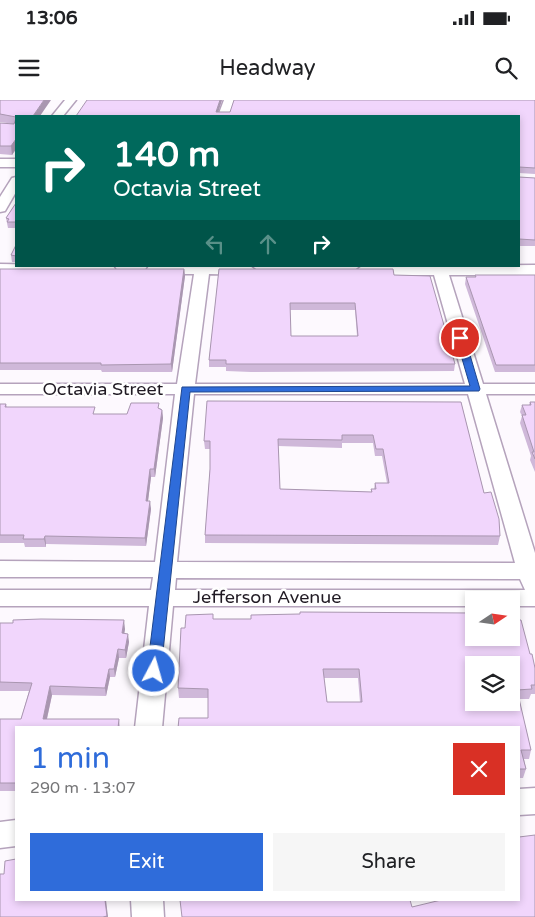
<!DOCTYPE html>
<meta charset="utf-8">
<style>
:root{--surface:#fff;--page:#f6f6f6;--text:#202124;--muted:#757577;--accent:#2f6cda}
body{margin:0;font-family:"Varela Round",sans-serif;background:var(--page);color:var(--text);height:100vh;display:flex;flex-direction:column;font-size:19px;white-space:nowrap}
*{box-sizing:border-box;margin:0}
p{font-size:16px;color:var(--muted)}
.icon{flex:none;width:28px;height:28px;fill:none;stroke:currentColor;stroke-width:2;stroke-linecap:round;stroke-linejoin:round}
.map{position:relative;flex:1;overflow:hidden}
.side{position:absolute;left:15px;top:626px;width:505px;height:175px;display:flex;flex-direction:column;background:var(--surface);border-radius:0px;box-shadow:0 2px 8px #0003}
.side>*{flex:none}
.banner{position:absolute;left:15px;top:15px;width:505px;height:152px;border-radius:0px;box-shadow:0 2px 8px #0003;background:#00695c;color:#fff;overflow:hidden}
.needle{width:32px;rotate:77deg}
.buttons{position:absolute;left:465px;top:491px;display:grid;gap:10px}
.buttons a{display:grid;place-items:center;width:55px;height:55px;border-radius:0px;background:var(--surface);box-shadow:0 2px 8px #0003;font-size:25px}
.pin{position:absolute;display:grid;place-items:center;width:42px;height:42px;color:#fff;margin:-21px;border:2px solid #fff;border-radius:50%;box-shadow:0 1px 5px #0007}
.me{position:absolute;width:55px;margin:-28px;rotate:6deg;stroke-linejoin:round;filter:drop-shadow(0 0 4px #0008)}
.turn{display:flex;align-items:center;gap:18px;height:105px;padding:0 15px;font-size:22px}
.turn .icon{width:65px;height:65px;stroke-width:2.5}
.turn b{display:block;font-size:35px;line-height:42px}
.lanes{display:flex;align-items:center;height:48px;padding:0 15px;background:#0003;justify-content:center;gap:25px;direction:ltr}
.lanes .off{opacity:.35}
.round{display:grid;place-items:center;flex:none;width:52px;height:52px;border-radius:0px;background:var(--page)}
.head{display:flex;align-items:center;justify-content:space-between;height:85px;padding:0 15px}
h1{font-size:30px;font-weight:600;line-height:38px;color:var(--accent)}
.primary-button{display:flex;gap:10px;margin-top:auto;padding:10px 15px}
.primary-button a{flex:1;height:58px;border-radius:0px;background:var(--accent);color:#fff;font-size:20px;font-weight:600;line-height:58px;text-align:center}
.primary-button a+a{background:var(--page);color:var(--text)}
.status{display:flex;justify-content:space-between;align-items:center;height:35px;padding:0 25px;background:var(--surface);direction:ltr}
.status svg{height:14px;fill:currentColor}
header{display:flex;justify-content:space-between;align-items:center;height:65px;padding:0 15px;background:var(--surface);font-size:22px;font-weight:600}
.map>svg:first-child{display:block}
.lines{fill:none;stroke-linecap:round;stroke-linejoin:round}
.minor-casing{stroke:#b5a3bc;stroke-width:3}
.minor{fill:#fff;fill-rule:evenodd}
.wall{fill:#cfb8d9;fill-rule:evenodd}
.shaded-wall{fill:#a996b0}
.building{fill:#f1d6fc;stroke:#a996b0;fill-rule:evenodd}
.route{fill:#2f6cda;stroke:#1f468e}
.labels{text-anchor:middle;stroke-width:5;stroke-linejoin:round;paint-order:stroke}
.street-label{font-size:18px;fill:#201a23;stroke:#fff}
</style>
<div class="status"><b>13:06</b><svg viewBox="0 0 49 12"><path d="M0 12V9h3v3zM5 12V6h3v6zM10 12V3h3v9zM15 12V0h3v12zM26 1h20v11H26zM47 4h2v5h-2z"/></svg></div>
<header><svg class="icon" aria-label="menu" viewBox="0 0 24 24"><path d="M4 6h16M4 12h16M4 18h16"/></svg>Headway<svg class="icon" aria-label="search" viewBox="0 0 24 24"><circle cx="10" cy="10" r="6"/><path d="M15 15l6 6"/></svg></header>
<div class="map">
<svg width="535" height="817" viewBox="0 0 535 817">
<rect width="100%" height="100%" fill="#fdf9fe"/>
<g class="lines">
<defs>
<g id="minor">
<path d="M65,0H76L63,16H52Z"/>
<path d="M224,0H234L229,16H218Z"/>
<rect x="0" y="59" width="16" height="8"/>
<path d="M16,77V92L5,111L0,112V97L12,78Z"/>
<path d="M0,164L113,166L115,169L107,174H0Z"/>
<path d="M535,165V175H449L483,284H535V294H486L535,453V506H511V500H474V506H173L162,628H135L149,506H0V490H151L153,477H0V461L155,462L175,294H0V284H177L194,174H155L150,172L147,169L149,166H250L255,170L247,175L209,174L195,284H465L434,175H365L357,170L362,166ZM194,294H468L515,463L177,462ZM176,478L520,479L525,490H175Z"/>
<path d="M535,688V714L519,715V689Z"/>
<path d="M16,720V746L0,748V722Z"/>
<path d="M131,800H163L164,817H132Z"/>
</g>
</defs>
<use href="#minor" class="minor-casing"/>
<use href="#minor" class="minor"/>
</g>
<g class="wall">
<path d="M0,0L16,16V49L12,55L0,54V23L14,24L0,22V23Z"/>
<path d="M222,0L218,12H230L535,0V74L519,73L76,16Z"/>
<path d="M519,77L535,78V146H519Z"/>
<path d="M16,103V128H8L6,118Z"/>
<path d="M16,145V162H12L11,155Z"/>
<path d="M0,169H184L185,176L172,272H102L101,270H0Z"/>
<path d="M219,169L394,175L455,264L454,271L251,272L226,271V267H209V260ZM290,210H355L357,236H291Z"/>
<path d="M475,175H535V272H495L465,184L466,177H475Z"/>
<path d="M461,302L484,393L500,436L498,445L205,443V435L210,369V349H205L204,341ZM342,343H373L375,356H382L387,383H375L374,389H371V392L280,389L278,346L342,348Z"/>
<path d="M530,302H535V372L530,360L531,356L520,323L522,316L520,312L522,305H529Z"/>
<path d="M0,304H6L7,307L96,314H127L160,308L162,310L163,318L155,377H151L148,401L151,409L146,446L46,444V447H25L24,443H0Z"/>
<path d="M213,519L530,554L535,568V594H531L529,599H519L531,650L529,659H524L526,669L523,678H519V628L208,618V598H179L178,588L185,528ZM324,578H358L360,602H327Z"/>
<path d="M0,523L125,529L124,533L129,542L126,558H119L115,577H110L106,596L52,595L47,619H119L120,628H16V691H0V619H21L29,591H0Z"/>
</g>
<g class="shaded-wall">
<path d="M44,0H51L40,16H33Z"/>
<path d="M220,0H222L217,16L216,12Z"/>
<path d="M16,39V49L12,55L11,46Z"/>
<path d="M184,169L185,176L172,272L171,264Z"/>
<path d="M162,310L163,318L155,377L154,369Z"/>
<path d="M150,369L151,377L147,409L146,401Z"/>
<path d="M150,401L151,409L146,446L145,438Z"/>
<path d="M45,436L46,444V447L44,439Z"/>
<path d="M124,520L125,529L123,542L122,533Z"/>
<path d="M128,534L129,542L126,558L125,550Z"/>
<path d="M118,549L119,558L115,577L114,569Z"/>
<path d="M109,569L110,577L106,596L105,588Z"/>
<path d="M50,586L52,595L45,627L43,619Z"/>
<path d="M105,800H106L108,817H103Z"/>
</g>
<g class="building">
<path d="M0,0H44L33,16L16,17L0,14Z"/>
<path d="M87,0H220L216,12H230L234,0H535V68L519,67V16H76Z"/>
<path d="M16,18V39L11,46H0V23L14,24Z"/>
<path d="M519,77L535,78V140L519,139Z"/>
<path d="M16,103V122H7L9,119L6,118Z"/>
<path d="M16,145V156L11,155Z"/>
<path d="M0,169H184L171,264L101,265V263H0Z"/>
<path d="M219,169H393L394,175L430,176L455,264H226V260H209ZM290,203H355L358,236H291Z"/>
<path d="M475,175H535V265H496L466,177H476Z"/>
<path d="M207,301L461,302L484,393L491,392L499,419L500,436L205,435L210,369V341H204ZM342,335H373L376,349H383L389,383H375L376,389H371L372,392L280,389L278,339L342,340Z"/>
<path d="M530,302H535V359L532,352H534L522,315H526L522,305H531Z"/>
<path d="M131,303H159L158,308L162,310L154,369H150L146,401H150L145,438L45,436L44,439H23L24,435H0V304H6L5,307H95L93,314H127Z"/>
<path d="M300,512L474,513V538H511V520H521L530,554H532L535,568V585H531L532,589L517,590L531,650H521L526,669H519V628H178L179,618H208V589L178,588L181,528H185L186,515L213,514V519H251V515L300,514ZM474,565H511V602H474ZM323,569H359L362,602H327Z"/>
<path d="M41,519L124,520L122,533L128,534L125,550L118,549L114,569H109L105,588L50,586L43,619H119L118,628H16V683H0V619H21L32,583L0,582V523H13V520Z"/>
<path d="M535,735V817H182L180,800H410L412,807L441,800H519V737Z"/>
<path d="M16,759V800H105L107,816L103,817H0V774H4L5,761Z"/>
</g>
<path class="route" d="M460,235L465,238L480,289L479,291L190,292L161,571L154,577L149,575L147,571L182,287L470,286L456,238Z"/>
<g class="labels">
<g class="street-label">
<text x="103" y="295">Octavia Street</text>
<text x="267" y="503">Jefferson Avenue</text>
</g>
</g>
</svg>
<div class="buttons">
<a><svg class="needle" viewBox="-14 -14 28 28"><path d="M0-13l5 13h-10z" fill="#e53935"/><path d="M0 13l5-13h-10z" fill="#757577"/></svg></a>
<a><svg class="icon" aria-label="layers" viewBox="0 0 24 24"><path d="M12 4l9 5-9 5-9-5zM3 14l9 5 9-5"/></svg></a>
</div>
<div class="pin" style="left:460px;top:238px;background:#d93025"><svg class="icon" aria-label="arrive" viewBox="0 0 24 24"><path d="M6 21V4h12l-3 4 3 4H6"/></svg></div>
<svg class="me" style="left:154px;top:571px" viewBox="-20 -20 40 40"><circle r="17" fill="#2f6cda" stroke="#fff" stroke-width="3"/><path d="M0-11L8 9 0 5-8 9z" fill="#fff"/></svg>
<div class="banner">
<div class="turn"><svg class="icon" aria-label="right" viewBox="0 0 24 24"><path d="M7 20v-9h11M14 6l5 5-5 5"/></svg><div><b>140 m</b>Octavia Street</div></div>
<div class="lanes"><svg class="icon off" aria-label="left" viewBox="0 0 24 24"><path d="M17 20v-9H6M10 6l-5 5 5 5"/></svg><svg class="icon off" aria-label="ahead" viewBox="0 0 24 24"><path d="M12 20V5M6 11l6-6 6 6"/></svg><svg class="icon" aria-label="right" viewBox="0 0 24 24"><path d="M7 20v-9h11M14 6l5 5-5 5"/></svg></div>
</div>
<section class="side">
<div class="head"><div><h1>1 min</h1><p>290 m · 13:07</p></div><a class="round" style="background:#d93025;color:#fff"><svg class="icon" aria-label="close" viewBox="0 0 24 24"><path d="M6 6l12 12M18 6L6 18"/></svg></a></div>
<div class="primary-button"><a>Exit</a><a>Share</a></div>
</section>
</div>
